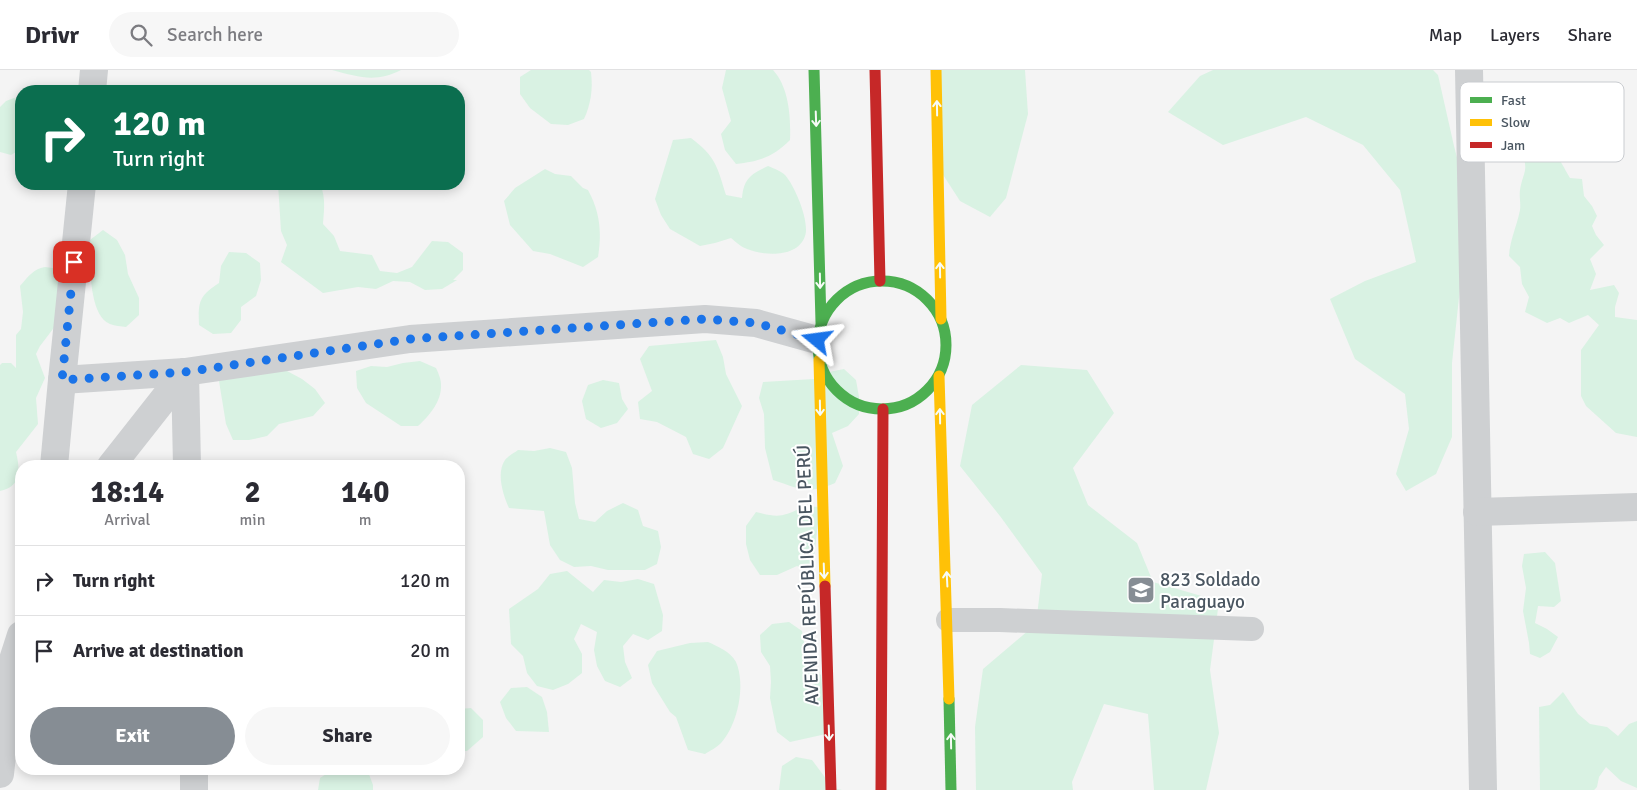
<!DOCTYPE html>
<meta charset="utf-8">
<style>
:root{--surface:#fff;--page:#f7f7f7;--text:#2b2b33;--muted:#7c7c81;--line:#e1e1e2;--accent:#868d94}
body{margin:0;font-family:Signika,sans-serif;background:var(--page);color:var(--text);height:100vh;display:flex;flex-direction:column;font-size:19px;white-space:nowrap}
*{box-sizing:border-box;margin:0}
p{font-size:16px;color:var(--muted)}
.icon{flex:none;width:28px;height:28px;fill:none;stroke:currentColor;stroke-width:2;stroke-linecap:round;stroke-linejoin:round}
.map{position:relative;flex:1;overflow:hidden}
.drawer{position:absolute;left:15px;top:390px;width:450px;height:315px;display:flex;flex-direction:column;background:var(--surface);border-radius:20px;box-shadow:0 2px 12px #0003}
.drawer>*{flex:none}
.guide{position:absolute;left:15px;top:15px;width:450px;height:105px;border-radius:20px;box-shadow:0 2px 12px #0003;background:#0b6e4f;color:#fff;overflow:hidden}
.pin{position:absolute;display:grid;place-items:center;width:42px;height:42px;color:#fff;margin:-21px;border-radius:10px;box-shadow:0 2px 8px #0006}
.me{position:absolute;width:55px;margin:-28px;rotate:286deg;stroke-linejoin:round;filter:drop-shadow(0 0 4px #0008)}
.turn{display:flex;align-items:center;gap:18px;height:105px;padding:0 15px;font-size:22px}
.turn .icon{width:65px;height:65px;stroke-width:2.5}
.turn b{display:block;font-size:35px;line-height:42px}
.eta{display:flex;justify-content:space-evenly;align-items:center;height:85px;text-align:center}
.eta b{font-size:30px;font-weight:800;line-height:35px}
.action{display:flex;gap:10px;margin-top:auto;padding:10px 15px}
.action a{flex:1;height:58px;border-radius:30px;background:var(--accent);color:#fff;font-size:20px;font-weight:800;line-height:58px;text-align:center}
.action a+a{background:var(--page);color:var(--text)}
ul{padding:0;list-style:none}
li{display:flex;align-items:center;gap:15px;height:70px;padding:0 15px;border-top:1px solid var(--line)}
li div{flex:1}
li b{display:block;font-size:19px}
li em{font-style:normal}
header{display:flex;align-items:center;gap:30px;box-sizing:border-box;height:70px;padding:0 25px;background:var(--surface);border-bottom:1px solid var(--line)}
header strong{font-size:24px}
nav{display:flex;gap:28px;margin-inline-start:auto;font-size:18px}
.search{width:350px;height:45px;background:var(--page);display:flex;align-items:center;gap:12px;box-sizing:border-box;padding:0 18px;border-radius:28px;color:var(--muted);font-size:19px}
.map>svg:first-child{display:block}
.green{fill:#d9f2e3}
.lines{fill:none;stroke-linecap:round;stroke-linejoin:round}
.lane{stroke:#ced0d2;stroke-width:24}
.street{stroke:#ced0d2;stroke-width:28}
.fast{stroke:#4caf50;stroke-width:11}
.slow{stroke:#ffc107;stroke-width:11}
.jam{stroke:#c62828;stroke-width:11}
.oneway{stroke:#f6fbf6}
.route{stroke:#1a73e8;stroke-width:9;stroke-dasharray:0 16.2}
.labels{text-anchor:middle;stroke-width:4;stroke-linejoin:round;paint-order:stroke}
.street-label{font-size:19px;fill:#4a5661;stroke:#fff}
.poi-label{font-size:19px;fill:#4a5661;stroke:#fff;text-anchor:start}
.key{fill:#fff;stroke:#c9ccd0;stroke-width:1}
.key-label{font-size:14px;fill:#4a5661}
</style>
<header>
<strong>Drivr</strong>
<div class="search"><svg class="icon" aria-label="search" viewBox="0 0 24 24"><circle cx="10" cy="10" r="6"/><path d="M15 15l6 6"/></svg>Search here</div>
<nav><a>Map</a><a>Layers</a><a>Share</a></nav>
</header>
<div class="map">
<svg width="1637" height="720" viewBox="0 0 1637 720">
<rect width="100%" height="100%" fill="#f4f4f4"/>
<g class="green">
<path d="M332,0H401C375,13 359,7 332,0Z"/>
<path d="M531,0H589L591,2C593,20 591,33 584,49L568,55L551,54L530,38L520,24V7Z"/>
<path d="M726,0H773C789,17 791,48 790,70C773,87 760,91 736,94L725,80L721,64L731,51L722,18Z"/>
<path d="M936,0H1025L1028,44L1006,128L990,147L960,131L938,97Z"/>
<path d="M1213,0H1433L1438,5L1454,76L1469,134L1452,293V367L1436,404L1406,421L1396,404L1409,359L1405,324L1355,289L1330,229L1365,211L1416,192L1400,120L1363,75L1306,47L1223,75L1168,42L1200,6Z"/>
<path d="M14,28L21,29V79L11,85L0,82V37L6,31Z"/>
<path d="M691,68C716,87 717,96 726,125L742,128C744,108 751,104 768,96C773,98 781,101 785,105C795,116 810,152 805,166C798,188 764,186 747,179C741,177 736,172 731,168L715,173L700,176L670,159L661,145L655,129L673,70Z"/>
<path d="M1531,71C1555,77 1558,87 1570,108L1582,109L1584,126L1592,136L1597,146L1592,156L1596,165L1604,175L1590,189L1596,204L1590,220L1614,215L1619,223L1615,237V247L1637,250V367L1616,363L1586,336L1581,326V280L1599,255L1588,245L1569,253L1560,248L1547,253L1525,242L1529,227L1522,214L1520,197L1509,186C1510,169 1517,156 1520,140C1521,133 1519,126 1520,120C1523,101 1529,103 1522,81Z"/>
<path d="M545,99L555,104L571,106L583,118L588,120C600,142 602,162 598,187L583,197L550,184L533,181L510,155L504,131L515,118Z"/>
<path d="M278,114H320C326,127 324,140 323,154L334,166L340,181L372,185L380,201L397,203L412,197L432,171L448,172L463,183V200L453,210H457L442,219L425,220L410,212L393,211L376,219L358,217L323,223L281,192L287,175L281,161Z"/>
<path d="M103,160L117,170L125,185L128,204L139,228V245L126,257C121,256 115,256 110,254C88,245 90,191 90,170Z"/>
<path d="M229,182L246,183L260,193L261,210L256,226L241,237V250L231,263L213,264L199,255C198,232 199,226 219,213L221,196Z"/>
<path d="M45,197L53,198L61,202L56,255L40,276L36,284L45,308L36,328L38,354L16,382C20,399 22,417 0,421V295L2,293H11L16,298V265L21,259L23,242L20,216C28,207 33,199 45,197Z"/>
<path d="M716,270L723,287L726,304L742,336L723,378L709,389L693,384L686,367L657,352L640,349L638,332L652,321L640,289L649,276Z"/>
<path d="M260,284L287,301L302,309L315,319L325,333L313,346L279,354L267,366L249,370H233L226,354L218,305Z"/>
<path d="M420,291L436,298C438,302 441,309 441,314C442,331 430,345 418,356H401L366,333L357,318L356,301L371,296L387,297L403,293Z"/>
<path d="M1021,295L1087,300L1114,343L1073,398L1088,435L1137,473L1153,512L1219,531L1210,600L1219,663L1206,720H1154L1148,644L1104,634L1072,712L1073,720H976L975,657L983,599L1036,554L1042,504L1000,446L960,396L972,335Z"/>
<path d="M844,299L856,310L859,327V344L848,356L832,363L843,396L835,413C807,425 801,419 773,410L765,378L764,344L759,328L763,312L814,309L829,302Z"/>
<path d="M603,310L619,313L622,329L628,339L617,353L601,358L586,349L582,331L588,315Z"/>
<path d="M550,378L566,382L572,398L575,433L579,449L595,452L607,441L623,433L638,440L643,456L658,461L661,477L657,494L645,500H608L591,496L574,497L560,490L550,475L544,441L509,438C503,425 496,403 505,390C508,386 514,383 518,380L534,381Z"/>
<path d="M804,436L820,437L812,503L797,496L777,505H760L750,490L746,474V456L756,442C778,448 784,447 804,436Z"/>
<path d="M1545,482L1555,493L1561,531L1554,537L1538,536L1535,553L1547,559L1558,567L1550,582L1540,588L1530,584L1529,573L1523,541L1526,518L1522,496L1524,484Z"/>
<path d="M567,501L593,522L604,510L621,512L638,509L654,514L663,545L662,561L648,570L633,564L623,576L625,592L632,608L620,617L605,611L597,596L594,580L597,562L581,554L574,569L582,584V603L568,614L553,620L537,616L527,603L523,586L511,574L509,539L538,519L550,504Z"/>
<path d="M789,552L802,561L808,594L821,605L826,664L790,672L777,662L770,628L771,612L770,596L761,582L760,565L772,554Z"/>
<path d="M708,572C717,576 731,582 736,592C746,615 738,654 721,673C717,677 710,681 705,684L688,680L676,647L670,642L652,613L648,595L657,581L690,573Z"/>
<path d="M527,617L542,627L547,642L549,662L516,661L506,648L500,632L511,618Z"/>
<path d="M1563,622L1578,644L1590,654L1607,657L1618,666L1629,654L1637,651V718L1621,711L1606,697L1599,707L1597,717L1594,720H1540L1539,637L1550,635Z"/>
<path d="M471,638L483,650V667L467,681H459V639Z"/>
<path d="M796,687L812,690L833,718L842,720H779L782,696Z"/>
<path d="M334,699H367L373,715V720H318L320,708Z"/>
</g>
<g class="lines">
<path class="lane" d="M948,550H1000L1252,559"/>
<g class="street">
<path d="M1469,0L1483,720"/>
<path d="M92,21L94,0"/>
<path d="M185,302L187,396"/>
<path d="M62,310L185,302L410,269L705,249L756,253L817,270"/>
<path d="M54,396L62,310L82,114"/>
<path d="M111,396L185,302"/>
<path d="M1477,442L1637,437"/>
<path d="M194,699V720"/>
<path d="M0,704L12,593L21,565"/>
</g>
<g class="fast">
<path d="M814,0L821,252"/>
<circle cx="882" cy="275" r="64"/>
<path d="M949,629L951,720"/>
</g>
<g class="slow">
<path d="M936,0L941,249"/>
<path d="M819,290L825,516"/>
<path d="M939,306L949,629"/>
</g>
<g class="jam">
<path d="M875,0L880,211"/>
<path d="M825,516L831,720"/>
<path d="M881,720L883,339"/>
</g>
</g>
<defs><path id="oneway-shaft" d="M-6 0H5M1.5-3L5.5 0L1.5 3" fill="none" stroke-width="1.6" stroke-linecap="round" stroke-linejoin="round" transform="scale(1.25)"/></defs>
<g class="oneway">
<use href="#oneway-shaft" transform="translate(937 38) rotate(-91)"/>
<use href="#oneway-shaft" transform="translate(816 49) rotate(88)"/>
<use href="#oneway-shaft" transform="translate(940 200) rotate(-91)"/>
<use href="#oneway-shaft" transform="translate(820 211) rotate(89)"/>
<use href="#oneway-shaft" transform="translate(820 338) rotate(89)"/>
<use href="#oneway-shaft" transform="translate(940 346) rotate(-91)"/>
<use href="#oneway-shaft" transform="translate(824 501) rotate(88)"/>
<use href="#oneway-shaft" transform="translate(947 509) rotate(-93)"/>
<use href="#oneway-shaft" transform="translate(829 663) rotate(88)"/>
<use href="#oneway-shaft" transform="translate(951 671) rotate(-91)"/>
</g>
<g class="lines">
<path class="route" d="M74,192L62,310L185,302L410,269L705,249L756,253L817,270"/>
</g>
<defs>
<symbol id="school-square" viewBox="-11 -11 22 22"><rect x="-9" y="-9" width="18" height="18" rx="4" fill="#868d94" stroke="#fff"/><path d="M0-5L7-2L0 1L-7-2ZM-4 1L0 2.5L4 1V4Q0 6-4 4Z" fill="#fff"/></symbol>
</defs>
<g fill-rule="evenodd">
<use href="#school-square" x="1125" y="504" width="32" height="32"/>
</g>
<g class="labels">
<g class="street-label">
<text transform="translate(807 505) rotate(-92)" y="7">AVENIDA REPÚBLICA DEL PERÚ</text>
</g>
<g class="poi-label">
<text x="1160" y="516">823 Soldado<tspan x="1160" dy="22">Paraguayo</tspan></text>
</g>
</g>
<rect x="1460" y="12" width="164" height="80" rx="8" class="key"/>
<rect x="1470" y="27" width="22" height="6" fill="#4caf50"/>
<rect x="1470" y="49" width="22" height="7" fill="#ffc107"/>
<rect x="1470" y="72" width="22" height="6" fill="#c62828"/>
<g class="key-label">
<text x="1501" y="35">Fast</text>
<text x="1501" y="57">Slow</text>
<text x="1501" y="80">Jam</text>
</g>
</svg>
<div class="pin" style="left:74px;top:192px;background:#d93025"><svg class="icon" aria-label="arrive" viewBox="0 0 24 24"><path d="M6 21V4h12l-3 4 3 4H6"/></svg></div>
<svg class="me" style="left:817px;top:270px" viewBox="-20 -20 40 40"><path d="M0-17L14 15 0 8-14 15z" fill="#1a73e8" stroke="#fff" stroke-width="4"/></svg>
<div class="guide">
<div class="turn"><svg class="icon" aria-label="right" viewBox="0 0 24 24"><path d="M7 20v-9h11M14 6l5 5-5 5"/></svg><div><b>120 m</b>Turn right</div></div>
</div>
<section class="drawer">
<div class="eta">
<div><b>18:14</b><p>Arrival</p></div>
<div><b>2</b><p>min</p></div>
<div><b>140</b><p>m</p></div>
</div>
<ul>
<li><svg class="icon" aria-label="right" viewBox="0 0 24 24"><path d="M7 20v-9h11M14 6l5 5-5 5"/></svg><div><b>Turn right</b></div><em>120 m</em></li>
<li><svg class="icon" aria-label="arrive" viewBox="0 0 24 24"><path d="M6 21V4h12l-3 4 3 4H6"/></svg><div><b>Arrive at destination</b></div><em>20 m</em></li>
</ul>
<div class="action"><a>Exit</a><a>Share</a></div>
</section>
</div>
